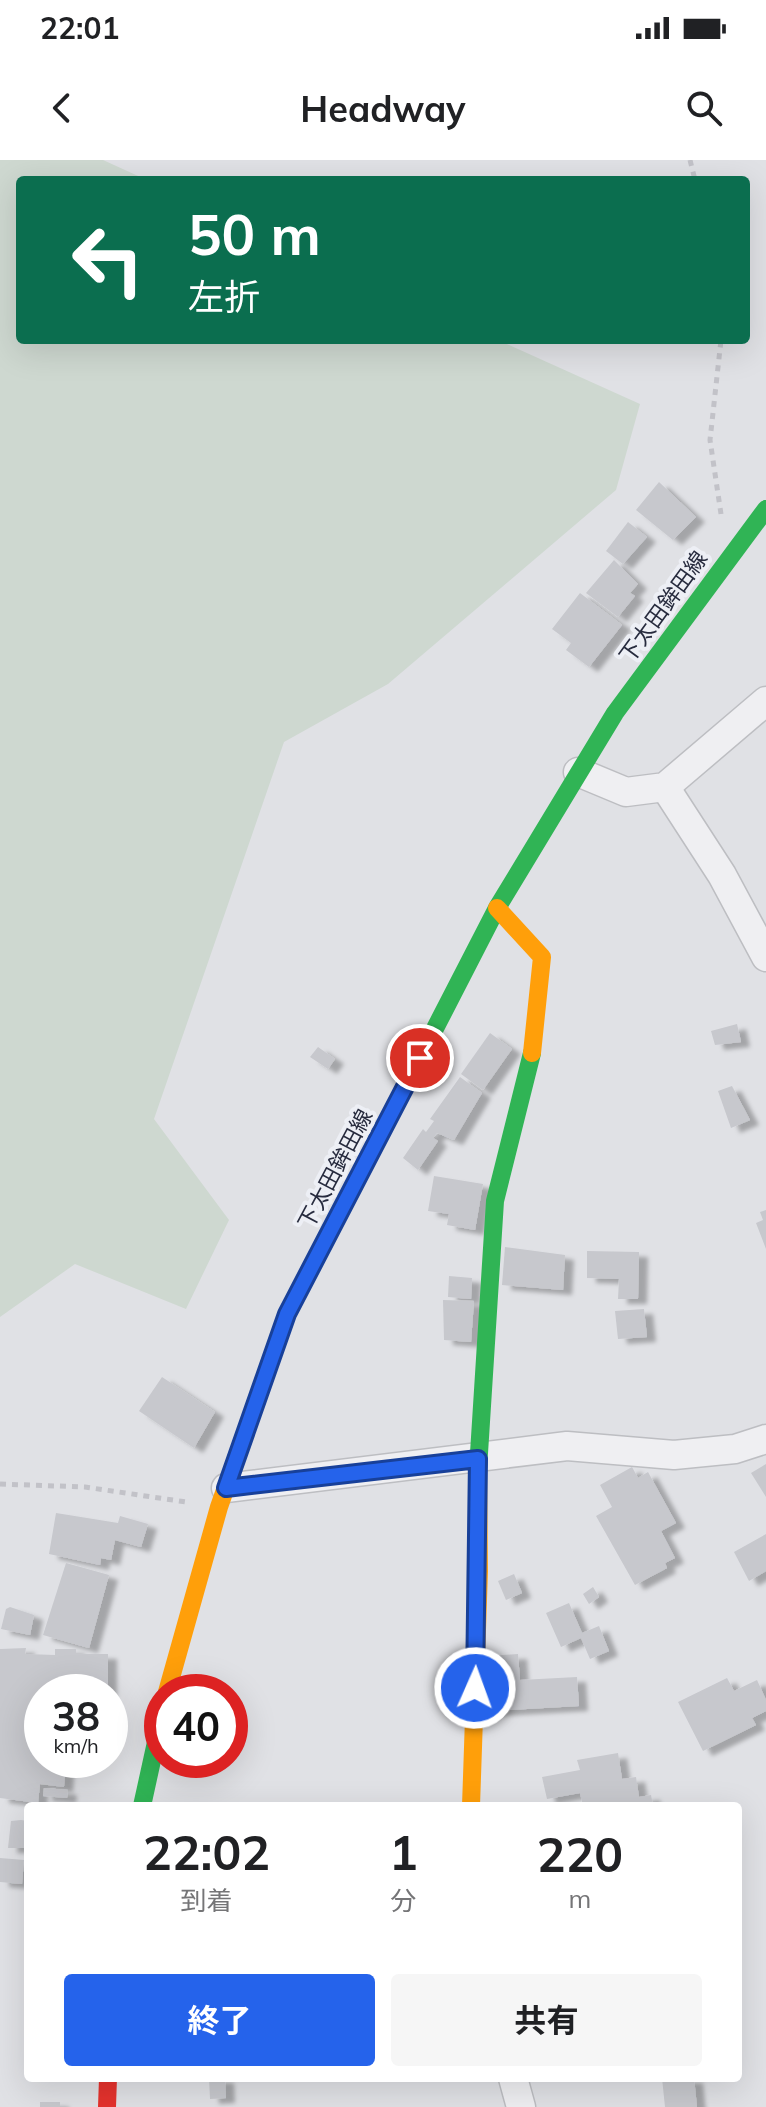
<!DOCTYPE html>
<html lang="ja">
<meta charset="utf-8">
<style>
:root{--surface:#fff;--page:#f6f6f6;--text:#202124;--muted:#757577;--accent:#2563eb}
body{margin:0;font-family:Mulish,"Noto Sans JP",sans-serif;background:var(--page);color:var(--text);height:100vh;display:flex;flex-direction:column;font-size:30px;white-space:nowrap}
*{box-sizing:border-box;margin:0}
p{font-size:26px;color:var(--muted)}
.icon{flex:none;width:44px;height:44px;fill:none;stroke:currentColor;stroke-width:2;stroke-linecap:round;stroke-linejoin:round}
.map{position:relative;flex:1;overflow:hidden}
.side{position:absolute;left:24px;top:1642px;width:718px;height:280px;display:flex;flex-direction:column;background:var(--surface);border-radius:8px;box-shadow:0 8px 32px #0002}
.side>*{flex:none}
.guide{position:absolute;left:16px;top:16px;width:734px;height:168px;border-radius:8px;box-shadow:0 8px 32px #0002;background:#0b6e4f;color:#fff;overflow:hidden}
.speed{position:absolute;left:24px;top:1514px;display:flex;gap:16px;font-size:40px;font-weight:700;text-align:center}
.speed>*{display:grid;place-content:center;width:104px;height:104px;border-radius:50%;background:var(--surface);box-shadow:0 8px 32px #0002;line-height:1}
.speed small{font-size:20px;font-weight:400}
.speed .limit{border:12px solid #d22;background:#fff;color:#111}
.pin{position:absolute;display:grid;place-items:center;width:68px;height:68px;color:#fff;margin:-34px;border:4px solid #fff;border-radius:50%;box-shadow:0 2px 8px #0007}
.me{position:absolute;width:88px;margin:-44px;rotate:2deg;stroke-linejoin:round;filter:drop-shadow(0 0 6px #0008)}
.turn{display:flex;align-items:center;gap:28px;height:168px;padding:0 40px;font-size:36px}
.turn .icon{width:104px;height:104px;stroke-width:2.5}
.turn b{display:block;font-size:56px;line-height:68px}
.eta{display:flex;justify-content:space-evenly;align-items:center;height:136px;text-align:center}
.eta b{font-size:48px;font-weight:700;line-height:56px}
.action{display:flex;gap:16px;margin-top:auto;padding:16px 40px}
.action a{flex:1;height:92px;border-radius:8px;background:var(--accent);color:#fff;font-size:32px;font-weight:700;line-height:92px;text-align:center}
.action a+a{background:var(--page);color:var(--text)}
.status{display:flex;justify-content:space-between;align-items:center;height:56px;padding:0 40px;background:var(--surface);direction:ltr}
.status svg{height:22px;fill:currentColor}
header{display:flex;justify-content:space-between;align-items:center;height:104px;padding:0 40px;background:var(--surface);font-size:36px;font-weight:700}
.map>svg:first-child{display:block}
.green{fill:#ced8d0}
.building{fill:#c7c8cd;filter:url(#shadow)}
.lines{fill:none;stroke-linecap:round;stroke-linejoin:round}
.street-casing{stroke:#bdbec2;stroke-width:31}
.path{stroke:#c2c2c8;stroke-width:5;stroke-dasharray:6 6;stroke-linecap:butt}
.street{stroke:#efeff2;stroke-width:28}
.fast{stroke:#30b455;stroke-width:18}
.slow{stroke:#ff9f0a;stroke-width:18}
.jam{stroke:#e5322d;stroke-width:18}
.route-casing{stroke:#184099;stroke-width:20}
.route{stroke:#2563eb;stroke-width:14}
.labels{text-anchor:middle;stroke-width:8;stroke-linejoin:round;paint-order:stroke}
.street-label{font-size:22px;fill:#272b3e;stroke:#edeff5}
</style>
<div class="status"><b>22:01</b><svg viewBox="0 0 49 12"><path d="M0 12V9h3v3zM5 12V6h3v6zM10 12V3h3v9zM15 12V0h3v12zM26 1h20v11H26zM47 4h2v5h-2z"/></svg></div>
<header><svg class="icon" aria-label="back" viewBox="0 0 24 24"><path d="M15 5l-7 7 7 7"/></svg>Headway<svg class="icon" aria-label="search" viewBox="0 0 24 24"><circle cx="10" cy="10" r="6"/><path d="M15 15l6 6"/></svg></header>
<div class="map">
<svg width="766" height="1947" viewBox="0 0 766 1947">
<defs>
<filter id="shadow"><feDropShadow dx="9" dy="5" stdDeviation="2" flood-color="#0004"/></filter>
</defs>
<rect width="100%" height="100%" fill="#e0e1e5"/>
<path class="green" d="M0,0H103L147,20H20V180H498L640,244L616,330L388,524L284,582L154,959L229,1060L186,1149L75,1104L0,1157Z"/>
<g class="building">
<path d="M659,322L696,357L673,380L636,350Z"/>
<path d="M628,362L647,377L623,404L606,391Z"/>
<path d="M614,400L638,424L630,433L635,436L618,457L586,433Z"/>
<path d="M580,433L622,465L589,507L566,490L571,483L552,469Z"/>
<path d="M737,864L741,882L715,885L711,871Z"/>
<path d="M490,873L512,889L483,930L461,914Z"/>
<path d="M318,887L335,899L328,909L310,897Z"/>
<path d="M460,917L482,933L454,980L437,973L433,978L438,981L418,1010L403,998L423,969L426,972L434,961L430,959Z"/>
<path d="M732,926L750,960L731,968L718,931Z"/>
<path d="M434,1016L483,1024L475,1070L447,1065L449,1054L428,1051Z"/>
<path d="M766,1050V1089L756,1063L763,1060L760,1052Z"/>
<path d="M505,1087L565,1095L563,1130L502,1125Z"/>
<path d="M587,1091L639,1092L638,1139H618L619,1119L587,1118Z"/>
<path d="M449,1116L472,1118L471,1139L448,1137Z"/>
<path d="M443,1140L474,1141L471,1182L444,1180Z"/>
<path d="M644,1149L647,1177L618,1179L615,1151Z"/>
<path d="M162,1217L215,1252L194,1288L139,1251Z"/>
<path d="M766,1304V1337L751,1313Z"/>
<path d="M632,1307L638,1318L648,1312L676,1363L661,1371L675,1398L665,1403L667,1408L635,1425L596,1356L612,1347L600,1325Z"/>
<path d="M56,1353L118,1363L120,1356L148,1364L141,1387L115,1380L111,1400L101,1398L100,1405L49,1394Z"/>
<path d="M766,1374V1411L749,1421L734,1392Z"/>
<path d="M66,1403L109,1415L89,1488L43,1475Z"/>
<path d="M514,1414L522,1433L506,1440L498,1421Z"/>
<path d="M593,1427L599,1437L589,1444L583,1434Z"/>
<path d="M569,1443L582,1473L599,1466L609,1491L590,1499L581,1478L561,1487L546,1453Z"/>
<path d="M10,1447L34,1455L30,1475L1,1469L6,1449Z"/>
<path d="M26,1488L25,1494L55,1495V1489H76V1494H108V1532H42V1600H66L64,1627L40,1624L38,1643L0,1638V1489Z"/>
<path d="M518,1494L520,1520L577,1517L579,1546L492,1551L488,1496Z"/>
<path d="M727,1518L734,1531L757,1520L766,1540V1551L752,1558L756,1565L703,1591L678,1542Z"/>
<path d="M618,1593L622,1619L636,1617L639,1637L651,1635L653,1646H627L626,1642L583,1646L580,1633L547,1639L542,1617L580,1610L577,1600Z"/>
<path d="M44,1628L68,1630L67,1638L43,1636Z"/>
<path d="M21,1660L28,1661V1688H8L11,1661Z"/>
<path d="M0,1698L24,1700L22,1724L0,1722Z"/>
<path d="M209,1918H225L226,1938L210,1939Z"/>
<path d="M662,1918H694L697,1947H665Z"/>
<rect x="40" y="1942" width="20" height="5"/>
</g>
<g class="lines">
<defs>
<g id="street">
<path d="M578,612L626,632L665,627L766,541"/>
<path d="M665,627L722,715L766,797"/>
<path d="M226,1328L567,1286L674,1295L735,1289L766,1279"/>
<path d="M513,1918L521,1947"/>
</g>
</defs>
<use href="#street" class="street-casing"/>
<g class="path">
<path d="M690,0L695,20"/>
<path d="M721,354L710,280L721,180"/>
<path d="M0,1324L85,1327L186,1342"/>
</g>
<use href="#street" class="street"/>
<g class="fast">
<path d="M426,886L497,748L615,553L766,349"/>
<path d="M478,1309L495,1041L532,893"/>
<path d="M142,1646L162,1555"/>
</g>
<g class="slow">
<path d="M497,748L542,797L532,893"/>
<path d="M167,1532L219,1347L287,1154L426,886"/>
<path d="M471,1646L479,1411L478,1309"/>
</g>
<path class="jam" d="M107,1947L108,1918"/>
</g>
<g class="lines">
<defs>
<path id="route" d="M420,898L287,1154L226,1328L478,1299L475,1528"/>
</defs>
<use href="#route" class="route-casing"/>
<use href="#route" class="route"/>
</g>
<g class="labels">
<g class="street-label">
<text transform="translate(663 447) rotate(-54)" y="8">下太田鉾田線</text>
<text transform="translate(335 1009) rotate(-62)" y="8">下太田鉾田線</text>
</g>
</g>
</svg>
<div class="speed"><div>38<small>km/h</small></div><div class="limit">40</div></div>
<div class="pin" style="left:420px;top:898px;background:#d93025"><svg class="icon" aria-label="arrive" viewBox="0 0 24 24"><path d="M6 21V4h12l-3 4 3 4H6"/></svg></div>
<svg class="me" style="left:475px;top:1528px" viewBox="-20 -20 40 40"><circle r="17" fill="#2563eb" stroke="#fff" stroke-width="3"/><path d="M0-11L8 9 0 5-8 9z" fill="#fff"/></svg>
<div class="guide">
<div class="turn"><svg class="icon" aria-label="left" viewBox="0 0 24 24"><path d="M17 20v-9H6M10 6l-5 5 5 5"/></svg><div><b>50 m</b>左折</div></div>
</div>
<section class="side">
<div class="eta">
<div><b>22:02</b><p>到着</p></div>
<div><b>1</b><p>分</p></div>
<div><b>220</b><p>m</p></div>
</div>
<div class="action"><a>終了</a><a>共有</a></div>
</section>
</div>
